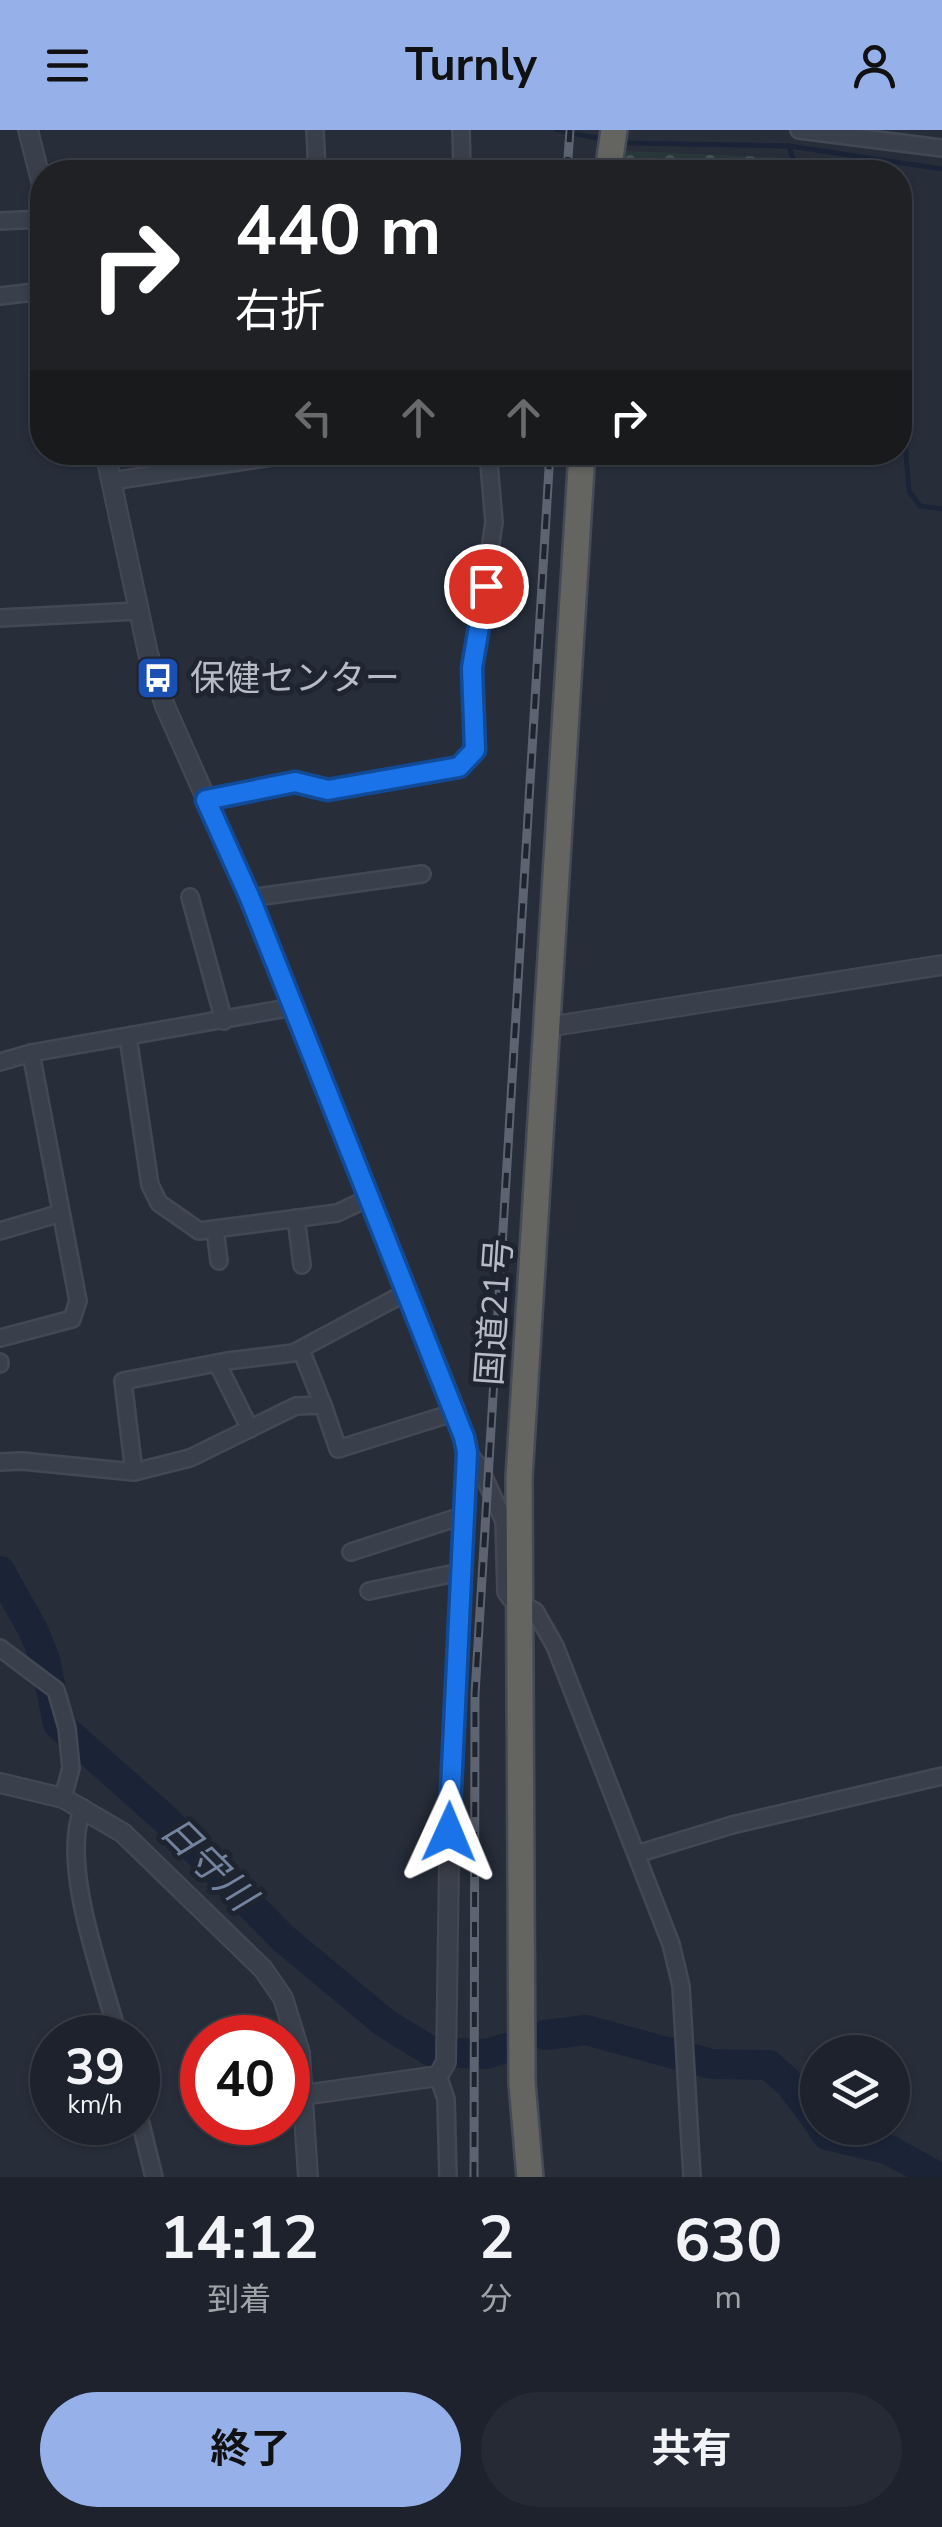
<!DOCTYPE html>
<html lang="ja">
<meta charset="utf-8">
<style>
:root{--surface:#1d222c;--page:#252a34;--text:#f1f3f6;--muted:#a0a4a9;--line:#3b3f48;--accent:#96b1ea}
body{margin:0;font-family:"Nunito Sans","Noto Sans JP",sans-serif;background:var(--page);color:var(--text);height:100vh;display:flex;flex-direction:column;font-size:38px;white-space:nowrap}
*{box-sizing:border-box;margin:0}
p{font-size:32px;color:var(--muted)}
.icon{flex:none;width:55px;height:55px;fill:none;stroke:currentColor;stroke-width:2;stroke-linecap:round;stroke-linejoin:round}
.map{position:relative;height:2047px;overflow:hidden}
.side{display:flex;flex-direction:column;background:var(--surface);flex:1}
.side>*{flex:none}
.top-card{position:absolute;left:30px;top:30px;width:882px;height:305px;border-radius:40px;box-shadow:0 2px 8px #0004,0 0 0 2px var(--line);background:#202124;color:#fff;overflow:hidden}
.tools{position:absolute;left:800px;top:1905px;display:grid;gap:20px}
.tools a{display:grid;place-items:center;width:110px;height:110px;border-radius:50%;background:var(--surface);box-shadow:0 2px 8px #0004,0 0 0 2px var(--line);font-size:50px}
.speed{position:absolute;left:30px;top:1885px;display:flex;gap:20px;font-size:50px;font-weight:700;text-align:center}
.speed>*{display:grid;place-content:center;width:130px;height:130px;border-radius:50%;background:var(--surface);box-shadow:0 2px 8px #0004,0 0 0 2px var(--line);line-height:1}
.speed small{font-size:25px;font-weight:400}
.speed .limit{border:15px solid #d22;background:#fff;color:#111}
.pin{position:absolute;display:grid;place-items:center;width:85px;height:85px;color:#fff;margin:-42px;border:5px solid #fff;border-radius:50%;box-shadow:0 2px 10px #0007}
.me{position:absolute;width:110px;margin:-55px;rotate:1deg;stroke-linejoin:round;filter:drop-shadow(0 0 8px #0008)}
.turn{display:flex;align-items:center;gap:35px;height:210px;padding:0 40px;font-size:45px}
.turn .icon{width:130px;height:130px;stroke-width:2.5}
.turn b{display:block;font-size:70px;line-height:85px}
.lanes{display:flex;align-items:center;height:95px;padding:0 40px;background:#0003;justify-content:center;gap:50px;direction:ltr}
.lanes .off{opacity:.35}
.eta{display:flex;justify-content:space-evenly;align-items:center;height:170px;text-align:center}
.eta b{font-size:60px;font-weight:700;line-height:70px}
.action{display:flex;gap:20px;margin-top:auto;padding:20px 40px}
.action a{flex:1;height:115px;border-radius:60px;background:var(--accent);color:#111;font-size:40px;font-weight:700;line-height:115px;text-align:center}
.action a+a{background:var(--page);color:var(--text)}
header{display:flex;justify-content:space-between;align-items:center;height:130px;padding:0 40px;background:var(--accent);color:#111;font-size:45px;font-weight:700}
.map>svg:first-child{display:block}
.cemetery{fill:url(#cemetery-stones)}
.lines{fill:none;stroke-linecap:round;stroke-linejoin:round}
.stream{stroke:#1b2437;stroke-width:5}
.river{stroke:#1b2437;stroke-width:30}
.minor-casing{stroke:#434954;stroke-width:20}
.tertiary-casing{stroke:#434954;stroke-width:22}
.trunk-casing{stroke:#454b56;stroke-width:30}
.minor{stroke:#3a404b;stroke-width:15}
.tertiary{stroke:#3a404b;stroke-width:18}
.trunk{stroke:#646461;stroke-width:25}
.rail-casing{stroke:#5d6471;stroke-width:9}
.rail{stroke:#1f2530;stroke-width:5;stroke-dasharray:15;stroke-linecap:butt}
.route-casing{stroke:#114b97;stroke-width:25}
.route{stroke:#1a73e8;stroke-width:18}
.labels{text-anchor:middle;stroke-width:10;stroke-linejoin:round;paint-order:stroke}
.poi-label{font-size:35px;fill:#b6bbc6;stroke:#1f2530;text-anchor:start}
.street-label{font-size:35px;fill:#b6bbc6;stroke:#1f2530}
.water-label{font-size:38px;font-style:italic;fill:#7484a0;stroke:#1f2530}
</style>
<header><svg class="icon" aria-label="menu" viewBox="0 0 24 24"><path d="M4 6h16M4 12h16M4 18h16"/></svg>Turnly<svg class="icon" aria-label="person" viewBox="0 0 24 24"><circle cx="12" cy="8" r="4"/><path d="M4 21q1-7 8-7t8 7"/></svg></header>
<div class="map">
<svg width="942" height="2047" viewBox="0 0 942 2047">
<defs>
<pattern id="cemetery-stones" width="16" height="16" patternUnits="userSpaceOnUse" patternTransform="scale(2.5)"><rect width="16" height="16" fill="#29383b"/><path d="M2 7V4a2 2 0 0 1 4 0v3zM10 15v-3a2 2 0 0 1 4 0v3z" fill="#465356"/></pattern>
</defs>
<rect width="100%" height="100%" fill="#272e3a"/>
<path class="cemetery" d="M625,21L784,28L790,36L803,42H621Z"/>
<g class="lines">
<g class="stream">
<path d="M557,0L597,8"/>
<path d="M629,13L789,16L942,39"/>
<path d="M789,16L793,29L813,42"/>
<path d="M900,249L909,361L920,376L942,379"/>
</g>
<g class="river">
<path d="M0,1441L33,1500L45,1529L58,1594L164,1688L284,1809L385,1893L432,1922L486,1924L506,1918"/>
<path d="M545,1905L586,1900L711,1934L769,1935L790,1954L818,1991"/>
<path d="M822,1998L827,2005L889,2020L938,2047"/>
</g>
<defs>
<g id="minor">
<path d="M315,0L317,42"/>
<path d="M461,0L462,42"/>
<path d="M799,0L942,18"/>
<path d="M0,91L42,89"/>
<path d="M0,166L42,161"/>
<path d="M111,351L306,322"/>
<path d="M0,488L138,481"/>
<path d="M206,670L295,652L329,660L459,637L475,620L473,538L494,392L488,322"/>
<path d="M190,767L224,891"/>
<path d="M250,768L422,744"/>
<path d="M128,907L150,1055L159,1073L199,1101L337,1083L369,1068"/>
<path d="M0,932L31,923L293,877"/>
<path d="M296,1088L302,1135"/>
<path d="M215,1099L219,1131"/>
<path d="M0,1101L61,1083"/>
<path d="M0,1208L72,1189L78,1171L31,923"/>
<path d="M301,1220L323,1275"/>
<path d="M0,1232V1234"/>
<path d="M217,1233L250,1299"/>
<path d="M467,1322L479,1336L504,1391L506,1462L510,1468L535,1481L555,1516L671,1814L681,1856L692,2047"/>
<path d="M0,1332L22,1331L134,1342L123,1251L227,1231L293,1223L407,1162"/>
<path d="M134,1342L190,1328L296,1276L323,1275L338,1319L456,1282"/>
<path d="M351,1422L462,1386"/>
<path d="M369,1461L460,1442"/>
<path d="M0,1518L56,1560L67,1598L71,1638L63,1668"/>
<path d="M83,1678C59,1734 103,1848 119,1908"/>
<path d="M637,1724L732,1695L942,1646"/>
<path d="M438,1946L446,1969L448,2047"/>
<path d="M138,1982L154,2047"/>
</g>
<g id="tertiary">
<path d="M28,0L42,55"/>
<path d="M105,322L148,523L165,576L250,768L456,1282L467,1322L450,1667L446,1932L438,1946L303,1965"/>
<path d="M547,897L942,835"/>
<path d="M0,1653L63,1668L123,1703L263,1839L283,1868L300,1923L308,2047"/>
</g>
<g id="trunk">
<path d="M608,42L614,0"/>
<path d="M530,2047L522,1953L519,1348L582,322"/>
</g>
</defs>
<use href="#minor" class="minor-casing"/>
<use href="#tertiary" class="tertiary-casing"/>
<use href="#trunk" class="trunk-casing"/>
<use href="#minor" class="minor"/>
<use href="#tertiary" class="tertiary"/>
<use href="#trunk" class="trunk"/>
<defs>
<g id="rail">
<path d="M567,42L570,0"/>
<path d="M474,2047L475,1564L550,322"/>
</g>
</defs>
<use href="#rail" class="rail-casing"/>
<use href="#rail" class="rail"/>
</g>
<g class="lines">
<defs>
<path id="route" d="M449,1702L467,1322L464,1307L250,768L206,670L295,652L328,660L459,637L475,620L472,538L486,456"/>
</defs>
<use href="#route" class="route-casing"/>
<use href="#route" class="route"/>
</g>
<defs>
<symbol id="bus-square" viewBox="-11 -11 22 22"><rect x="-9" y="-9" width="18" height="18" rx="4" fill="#1a4fb4" stroke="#1f2530"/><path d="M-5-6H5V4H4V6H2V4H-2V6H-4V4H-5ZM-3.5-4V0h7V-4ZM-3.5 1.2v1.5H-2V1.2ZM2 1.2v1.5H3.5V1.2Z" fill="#fff"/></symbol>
</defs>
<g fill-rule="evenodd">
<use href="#bus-square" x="133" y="523" width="50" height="50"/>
</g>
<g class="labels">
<g class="poi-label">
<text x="190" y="560">保健センター</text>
</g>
<g class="street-label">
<text transform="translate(494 1182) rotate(-86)" y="12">国道21号</text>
</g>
<g class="water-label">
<text transform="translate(208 1733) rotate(45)" y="13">日守川</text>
</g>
</g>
</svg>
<div class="tools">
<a><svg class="icon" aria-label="layers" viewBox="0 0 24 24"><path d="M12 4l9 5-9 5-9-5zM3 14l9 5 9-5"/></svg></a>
</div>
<div class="speed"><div>39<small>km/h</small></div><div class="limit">40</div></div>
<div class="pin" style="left:486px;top:456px;background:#d93025"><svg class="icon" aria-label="arrive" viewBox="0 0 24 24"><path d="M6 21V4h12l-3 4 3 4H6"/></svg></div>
<svg class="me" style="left:449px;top:1702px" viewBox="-20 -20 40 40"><path d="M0-17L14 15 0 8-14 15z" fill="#1a73e8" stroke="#fff" stroke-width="4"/></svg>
<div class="top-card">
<div class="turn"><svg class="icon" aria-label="right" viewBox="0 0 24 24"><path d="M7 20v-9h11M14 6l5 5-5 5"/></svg><div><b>440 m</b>右折</div></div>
<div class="lanes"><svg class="icon off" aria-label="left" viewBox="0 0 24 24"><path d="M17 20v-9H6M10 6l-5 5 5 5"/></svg><svg class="icon off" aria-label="ahead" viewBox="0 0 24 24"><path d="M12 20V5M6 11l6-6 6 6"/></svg><svg class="icon off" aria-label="ahead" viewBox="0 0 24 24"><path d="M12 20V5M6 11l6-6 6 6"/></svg><svg class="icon" aria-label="right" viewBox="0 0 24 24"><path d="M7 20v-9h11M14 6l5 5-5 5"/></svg></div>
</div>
</div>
<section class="side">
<div class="eta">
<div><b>14:12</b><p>到着</p></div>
<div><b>2</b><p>分</p></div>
<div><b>630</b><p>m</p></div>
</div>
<div class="action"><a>終了</a><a>共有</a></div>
</section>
